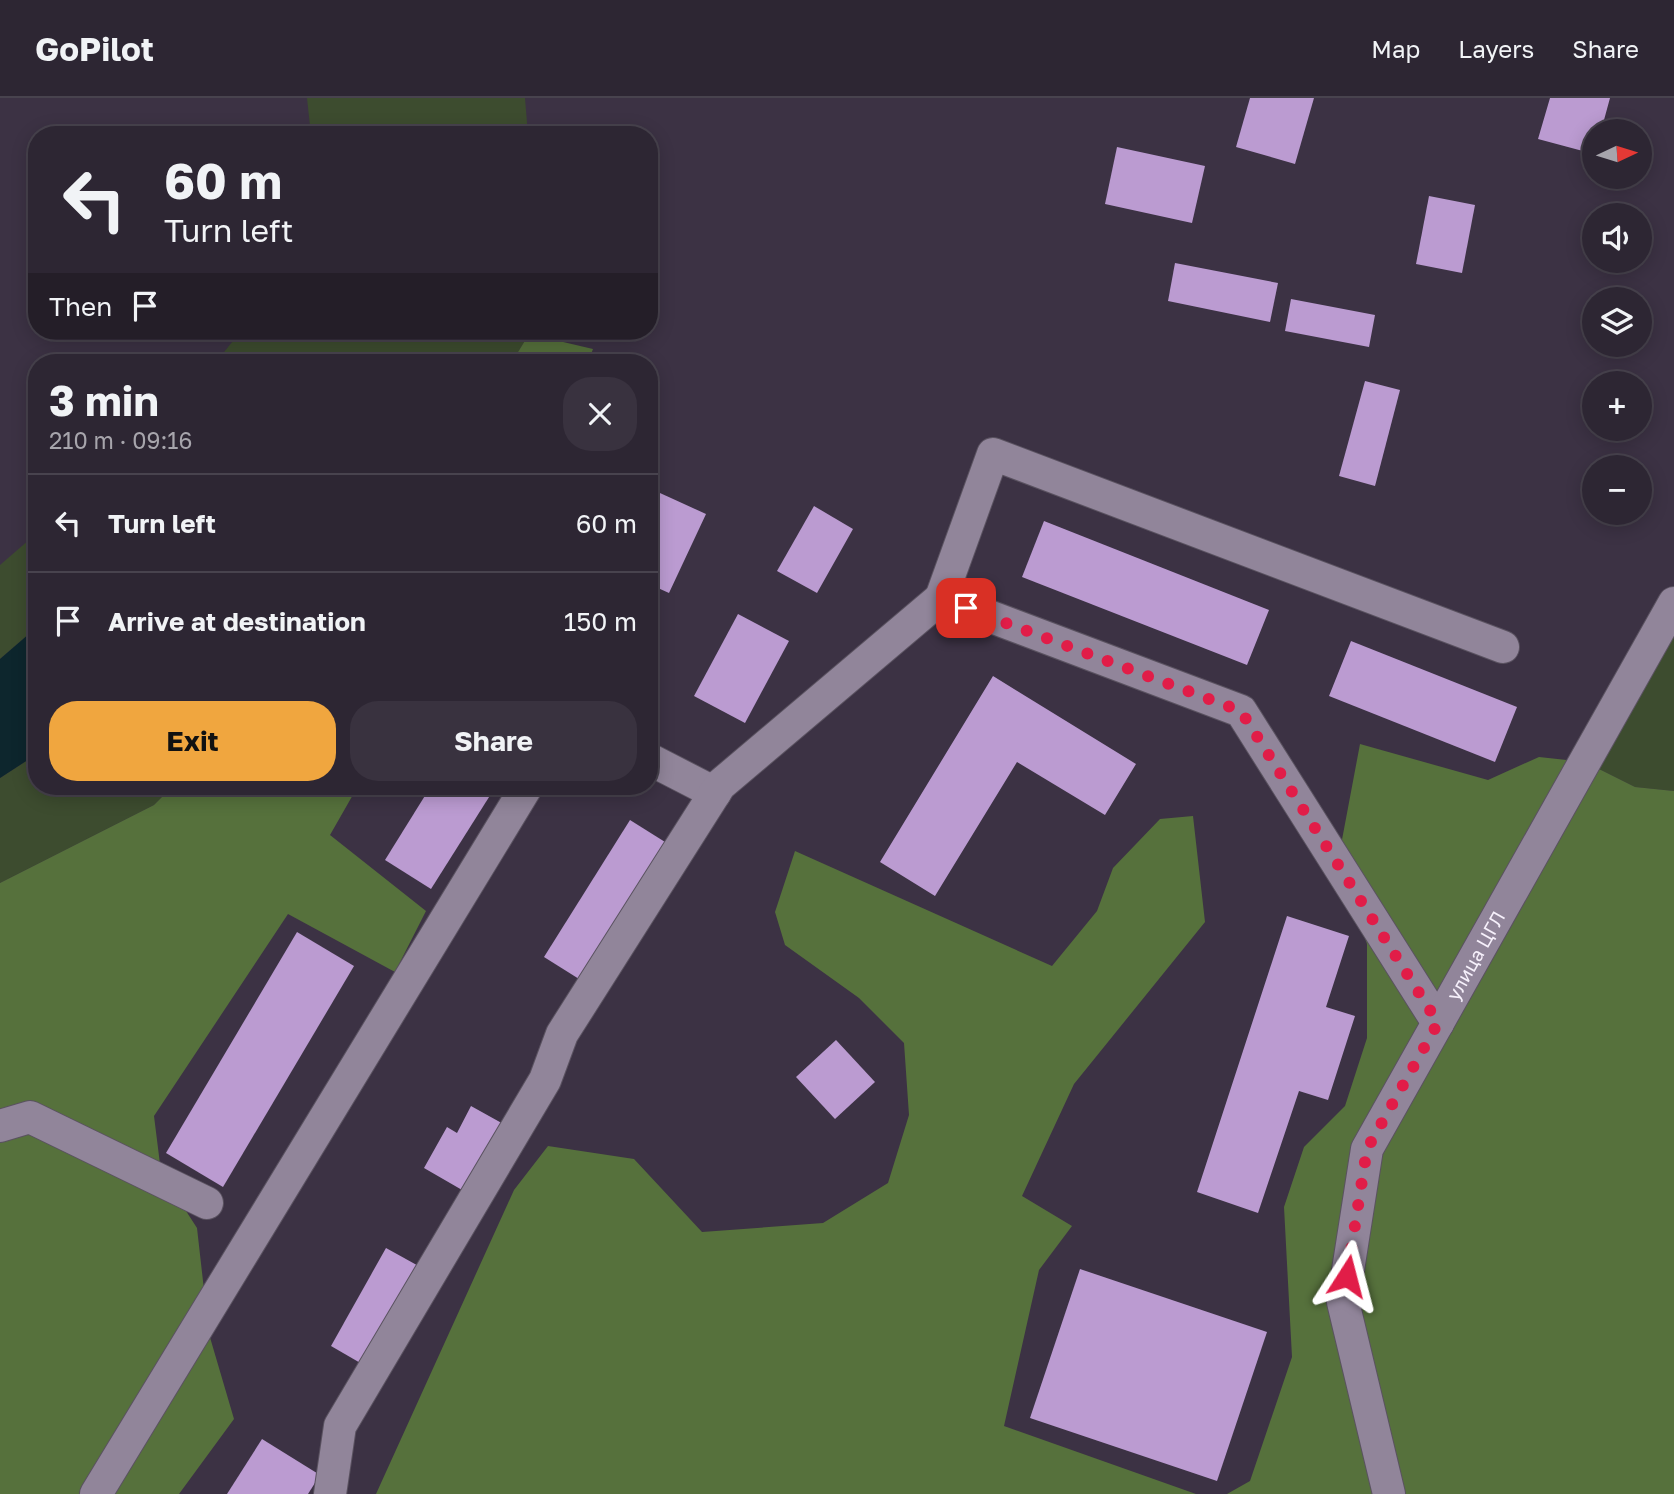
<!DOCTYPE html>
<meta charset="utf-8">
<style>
:root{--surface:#2d2633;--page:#39323f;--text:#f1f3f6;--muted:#a7a5ac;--line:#48434e;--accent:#f0a63f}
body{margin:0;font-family:"Golos Text",sans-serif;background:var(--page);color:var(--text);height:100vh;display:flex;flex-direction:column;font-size:26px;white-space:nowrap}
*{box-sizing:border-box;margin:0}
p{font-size:23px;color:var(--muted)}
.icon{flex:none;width:38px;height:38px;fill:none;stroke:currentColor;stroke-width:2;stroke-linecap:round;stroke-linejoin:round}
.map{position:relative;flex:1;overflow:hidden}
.panel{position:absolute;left:28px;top:256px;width:630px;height:441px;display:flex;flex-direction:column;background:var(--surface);border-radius:28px;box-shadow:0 4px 18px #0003,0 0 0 2px var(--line)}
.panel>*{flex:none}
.banner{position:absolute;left:28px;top:28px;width:630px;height:214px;border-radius:28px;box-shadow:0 4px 18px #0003,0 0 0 2px var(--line);background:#2d2633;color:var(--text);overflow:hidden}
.needle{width:46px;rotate:86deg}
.fabs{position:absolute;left:1582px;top:21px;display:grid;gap:14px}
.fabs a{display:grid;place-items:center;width:70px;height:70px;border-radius:50%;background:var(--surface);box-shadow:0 4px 18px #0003,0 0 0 2px var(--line);font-size:35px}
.pin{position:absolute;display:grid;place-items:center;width:60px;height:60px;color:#fff;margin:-30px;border-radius:14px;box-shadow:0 4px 10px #0006}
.me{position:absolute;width:77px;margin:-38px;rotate:9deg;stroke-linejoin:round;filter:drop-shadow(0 0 5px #0008)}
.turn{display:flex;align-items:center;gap:24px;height:147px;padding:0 21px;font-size:32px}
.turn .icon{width:91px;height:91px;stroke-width:2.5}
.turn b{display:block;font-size:49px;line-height:60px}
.then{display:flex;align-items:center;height:66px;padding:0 21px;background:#0003;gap:14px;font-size:26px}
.round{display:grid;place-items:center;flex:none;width:74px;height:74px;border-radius:28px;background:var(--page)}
.headline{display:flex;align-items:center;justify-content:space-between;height:119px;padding:0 21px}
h1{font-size:42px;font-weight:700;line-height:52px}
.action{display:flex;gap:14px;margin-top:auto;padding:14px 21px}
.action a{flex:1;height:80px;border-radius:28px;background:var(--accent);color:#111;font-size:28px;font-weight:700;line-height:80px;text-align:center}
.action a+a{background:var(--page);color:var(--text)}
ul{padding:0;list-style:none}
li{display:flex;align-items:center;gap:21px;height:98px;padding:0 21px;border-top:2px solid var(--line)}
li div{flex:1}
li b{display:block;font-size:26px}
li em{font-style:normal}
header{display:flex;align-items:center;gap:42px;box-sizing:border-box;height:98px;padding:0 35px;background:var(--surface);border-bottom:2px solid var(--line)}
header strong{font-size:33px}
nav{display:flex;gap:38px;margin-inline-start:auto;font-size:24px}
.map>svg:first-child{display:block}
.green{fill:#3d4c2f}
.forest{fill:#56713c}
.water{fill:#0d262d}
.building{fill:#bb9bd1}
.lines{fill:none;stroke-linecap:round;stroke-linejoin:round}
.minor-casing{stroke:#5a5260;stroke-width:34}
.minor{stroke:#91859a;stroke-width:32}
.route{stroke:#e11d48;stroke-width:12;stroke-dasharray:0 21.6}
.labels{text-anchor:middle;stroke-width:7;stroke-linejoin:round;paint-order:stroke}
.street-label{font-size:19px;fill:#f6f0fb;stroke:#3c3244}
</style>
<header>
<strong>GoPilot</strong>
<nav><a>Map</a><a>Layers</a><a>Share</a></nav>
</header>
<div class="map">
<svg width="1674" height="1396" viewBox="0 0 1674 1396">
<rect width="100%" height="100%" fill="#3c3244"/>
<g class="green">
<path d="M307,0H525L528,37H311Z"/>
<path d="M241,233H516L529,236L512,264H216Z"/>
<path d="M37,435V529L0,561V467Z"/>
<path d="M1674,505V693L1635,689L1585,664Z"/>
<path d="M37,656V688H173L154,707L0,785V680Z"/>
</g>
<g class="forest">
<path d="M529,236L593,251L588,264H512Z"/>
<path d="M1360,646L1488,682L1539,659L1585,664L1635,689L1674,693V1396H1227L1250,1383L1292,1259L1284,1109L1304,1049L1345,1008L1367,940V846L1338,763Z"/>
<path d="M173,688H358L330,737L426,813L395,874L288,816L154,1018L161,1074L197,1130L209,1236L234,1321L179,1396H0V785L154,707Z"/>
<path d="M1193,718L1205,824L1074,986L1022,1098L1072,1128L1039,1172L1004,1328L1196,1396H376L514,1092L548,1048L634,1061L702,1134L823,1125L888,1085L909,1017L904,945L859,900L785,847L775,814L795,753L1052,868L1097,813L1113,770L1160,721Z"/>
</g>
<path class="water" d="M37,529V656L0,680V561Z"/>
<g class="building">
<path d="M1250,0H1314L1295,66L1236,49Z"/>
<path d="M1550,0H1610L1601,33H1594V56L1538,41Z"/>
<path d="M1117,49L1205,68L1192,125L1105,106Z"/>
<path d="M1429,98L1475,107L1462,175L1416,166Z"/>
<path d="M1175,165L1278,185L1270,224L1168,203Z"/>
<path d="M1291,201L1375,217L1369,249L1285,233Z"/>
<path d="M1365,283L1400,292L1375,388L1339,378Z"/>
<path d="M649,390L706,416L669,495L649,486Z"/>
<path d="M814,408L853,431L817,495L777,473Z"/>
<path d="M1044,423L1269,512L1247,567L1022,479Z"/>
<path d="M738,516L789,543L745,625L694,598Z"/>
<path d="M1351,543L1517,609L1495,664L1329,598Z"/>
<path d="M993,578L1136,666L1105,717L1017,664L935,798L880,764Z"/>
<path d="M431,688H496L431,791L385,762Z"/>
<path d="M630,722L673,749L587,886L544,859Z"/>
<path d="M1287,818L1349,838L1326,909L1355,918L1328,1002L1299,993L1258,1115L1197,1094Z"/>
<path d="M297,834L354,868L223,1089L166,1055Z"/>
<path d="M836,942L875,984L835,1021L796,979Z"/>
<path d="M471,1008L507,1028L469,1096L424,1070L447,1029L457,1035Z"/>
<path d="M386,1150L424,1171L369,1270L331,1248Z"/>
<path d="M1080,1171L1267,1234L1217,1383L1030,1320Z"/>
<path d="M262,1341L320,1377L308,1396H227Z"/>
</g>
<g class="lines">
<defs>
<g id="minor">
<path d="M649,661L715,695"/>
<path d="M1438,925L1241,613L941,500L993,356L1503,549"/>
<path d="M0,1028L30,1019L207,1105"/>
<path d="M96,1396L527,688"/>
<path d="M330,1396L340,1328L545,982L562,936L720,687L941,500"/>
<path id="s1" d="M1389,1396L1343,1204L1367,1051L1674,505"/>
</g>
</defs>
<use href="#minor" class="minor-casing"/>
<use href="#minor" class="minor"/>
</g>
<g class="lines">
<path class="route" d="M966,510L1241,613L1438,925L1367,1051L1347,1178"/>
</g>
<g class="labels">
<g class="street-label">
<text dy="7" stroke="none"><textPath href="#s1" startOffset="574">улица ЦГЛ</textPath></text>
</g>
</g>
</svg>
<div class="fabs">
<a><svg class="needle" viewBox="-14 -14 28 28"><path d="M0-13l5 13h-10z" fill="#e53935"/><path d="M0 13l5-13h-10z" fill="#a7a5ac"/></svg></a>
<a><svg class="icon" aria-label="sound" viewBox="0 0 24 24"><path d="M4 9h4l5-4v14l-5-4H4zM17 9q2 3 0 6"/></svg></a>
<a><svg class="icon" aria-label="layers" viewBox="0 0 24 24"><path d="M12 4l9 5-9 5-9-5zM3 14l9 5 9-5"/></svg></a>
<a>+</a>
<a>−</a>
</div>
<div class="pin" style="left:966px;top:510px;background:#d93025"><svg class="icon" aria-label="arrive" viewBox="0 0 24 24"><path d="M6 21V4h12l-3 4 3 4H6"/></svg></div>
<svg class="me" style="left:1347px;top:1178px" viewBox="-20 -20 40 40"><path d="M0-17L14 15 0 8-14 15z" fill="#e11d48" stroke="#fff" stroke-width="4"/></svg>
<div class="banner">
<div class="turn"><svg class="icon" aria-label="left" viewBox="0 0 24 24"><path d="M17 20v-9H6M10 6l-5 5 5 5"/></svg><div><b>60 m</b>Turn left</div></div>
<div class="then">Then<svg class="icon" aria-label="arrive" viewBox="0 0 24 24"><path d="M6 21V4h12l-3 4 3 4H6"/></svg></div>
</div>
<section class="panel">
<div class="headline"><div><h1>3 min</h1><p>210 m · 09:16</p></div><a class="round"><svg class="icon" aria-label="close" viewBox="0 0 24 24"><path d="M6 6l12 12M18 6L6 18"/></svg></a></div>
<ul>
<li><svg class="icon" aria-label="left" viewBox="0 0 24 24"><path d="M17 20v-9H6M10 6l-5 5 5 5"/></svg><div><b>Turn left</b></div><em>60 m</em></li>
<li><svg class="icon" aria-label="arrive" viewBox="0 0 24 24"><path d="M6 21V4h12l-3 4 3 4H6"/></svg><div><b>Arrive at destination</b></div><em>150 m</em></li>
</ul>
<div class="action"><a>Exit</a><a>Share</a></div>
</section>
</div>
